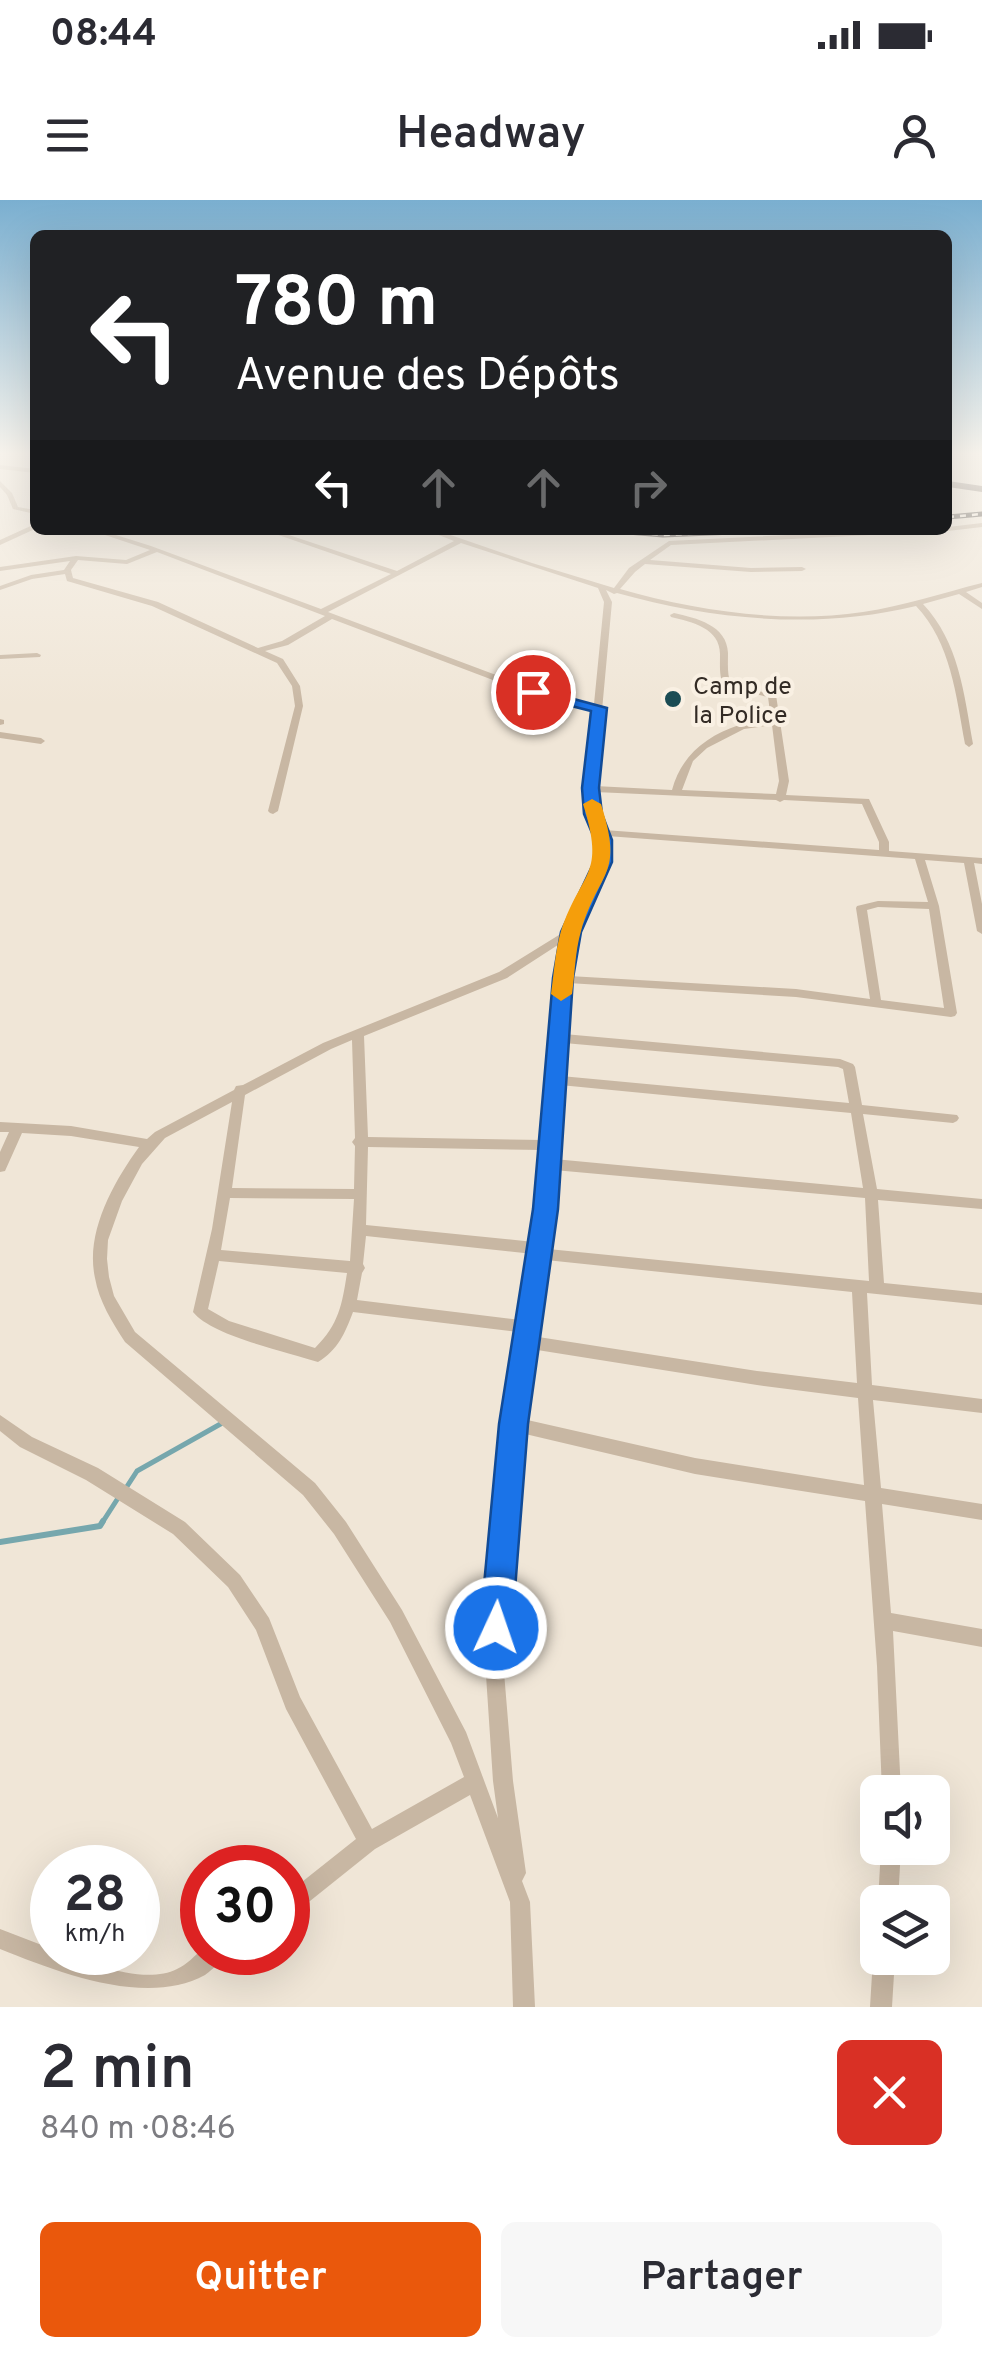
<!DOCTYPE html>
<html lang="fr">
<meta charset="utf-8">
<style>
:root{--surface:#fff;--page:#f7f7f7;--text:#2b2b33;--muted:#7c7c81;--accent:#ea580c}
body{margin:0;font-family:Overpass,sans-serif;background:var(--page);color:var(--text);height:100vh;display:flex;flex-direction:column;font-size:38px;white-space:nowrap}
*{box-sizing:border-box;margin:0}
p{font-size:32px;color:var(--muted)}
.icon{flex:none;width:55px;height:55px;fill:none;stroke:currentColor;stroke-width:2;stroke-linecap:round;stroke-linejoin:round}
.map{position:relative;height:1807px;overflow:hidden}
.details{display:flex;flex-direction:column;background:var(--surface);flex:1}
.details>*{flex:none}
.banner{position:absolute;left:30px;top:30px;width:922px;height:305px;border-radius:15px;box-shadow:0 10px 40px #0002;background:#202124;color:#fff;overflow:hidden}
.fabs{position:absolute;left:860px;top:1575px;display:grid;gap:20px}
.fabs a{display:grid;place-items:center;width:90px;height:90px;border-radius:15px;background:var(--surface);box-shadow:0 10px 40px #0002;font-size:50px}
.speed{position:absolute;left:30px;top:1645px;display:flex;gap:20px;font-size:50px;font-weight:700;text-align:center}
.speed>*{display:grid;place-content:center;width:130px;height:130px;border-radius:50%;background:var(--surface);box-shadow:0 10px 40px #0002;line-height:1}
.speed small{font-size:25px;font-weight:400}
.speed .limit{border:15px solid #d22;background:#fff;color:#111}
.pin{position:absolute;display:grid;place-items:center;width:85px;height:85px;color:#fff;margin:-42px;border:5px solid #fff;border-radius:50%;box-shadow:0 2px 10px #0007}
.me{position:absolute;width:110px;margin:-55px;rotate:3deg;stroke-linejoin:round;filter:drop-shadow(0 0 8px #0008)}
.turn{display:flex;align-items:center;gap:35px;height:210px;padding:0 40px;font-size:45px}
.turn .icon{width:130px;height:130px;stroke-width:2.5}
.turn b{display:block;font-size:70px;line-height:85px}
.lanes{display:flex;align-items:center;height:95px;padding:0 40px;background:#0003;justify-content:center;gap:50px;direction:ltr}
.lanes .off{opacity:.35}
.round{display:grid;place-items:center;flex:none;width:105px;height:105px;border-radius:15px;background:var(--page)}
.overview{display:flex;align-items:center;justify-content:space-between;height:170px;padding:0 40px}
h1{font-size:60px;font-weight:600;line-height:75px}
.button{display:flex;gap:20px;margin-top:auto;padding:20px 40px}
.button a{flex:1;height:115px;border-radius:15px;background:var(--accent);color:#fff;font-size:40px;font-weight:600;line-height:115px;text-align:center}
.button a+a{background:var(--page);color:var(--text)}
.status{display:flex;justify-content:space-between;align-items:center;height:70px;padding:0 50px;background:var(--surface);direction:ltr}
.status svg{height:28px;fill:currentColor}
header{display:flex;justify-content:space-between;align-items:center;height:130px;padding:0 40px;background:var(--surface);font-size:45px;font-weight:600}
.map>svg:first-child{display:block}
.lines{fill:none;stroke-linecap:round;stroke-linejoin:round}
.stream-far1{stroke:#76a7ad;stroke-width:5}
.stream{stroke:#76a7ad;stroke-width:6}
.street{fill:#c8b7a3;fill-rule:evenodd}
.highway{fill:#54453c;fill-rule:evenodd}
.rail-casing{stroke:#332b25;stroke-width:5}
.rail{stroke:#f9f0e3;stroke-width:2.5;stroke-dasharray:6;stroke-linecap:butt}
.route{fill:#1a73e8;stroke:#114b97;stroke-width:2.5}
.slow{fill:#f59e0b}
.poi-dot{fill:#1b4c54;stroke:#f9f0e3;stroke-width:4}
.labels{text-anchor:middle;stroke-width:8;stroke-linejoin:round;paint-order:stroke}
.far-poi-label{font-size:25px;fill:#332b25;stroke:#f9f0e3;text-anchor:start}
</style>
<div class="status"><b>08:44</b><svg viewBox="0 0 49 12"><path d="M0 12V9h3v3zM5 12V6h3v6zM10 12V3h3v9zM15 12V0h3v12zM26 1h20v11H26zM47 4h2v5h-2z"/></svg></div>
<header><svg class="icon" aria-label="menu" viewBox="0 0 24 24"><path d="M4 6h16M4 12h16M4 18h16"/></svg>Headway<svg class="icon" aria-label="person" viewBox="0 0 24 24"><circle cx="12" cy="8" r="4"/><path d="M4 21q1-7 8-7t8 7"/></svg></header>
<div class="map">
<svg width="982" height="1807" viewBox="0 0 982 1807">
<rect width="100%" height="100%" fill="#f0e6d7"/>
<g class="lines">
<g class="stream-far1">
<path d="M126,1288L137,1271L224,1222"/>
<path d="M102,1323L120,1295"/>
</g>
<path class="stream" d="M0,1342L100,1326L103,1321"/>
<g class="street">
<path d="M0,265L35,269V273L0,269Z"/>
<path d="M0,281L12,293L18,307L35,310V314L13,309L7,295L0,287Z"/>
<path d="M982,323V327L948,331L945,330H948V327Z"/>
<path d="M35,324V329L0,345V340Z"/>
<path d="M90,330H100L151,346L321,409L391,374L264,330H274L397,371L454,341L426,330H436L532,363L614,388L629,368L669,341L888,330H932L929,332L671,345L650,360L751,368L802,367L806,369L802,371L751,372L645,364L635,372L620,389C697,411 784,424 863,412C904,406 942,393 982,383V387L966,392L982,403V409L959,394L923,404C959,442 964,494 973,544L969,547L965,544C956,495 951,443 916,406C817,430 714,420 617,393L614,394L606,390L612,402L595,586L672,590C681,556 706,536 739,525C749,522 761,522 771,519L768,497L724,487C719,475 720,467 720,454C720,428 692,422 671,417L670,415L674,413C696,418 727,425 728,453C728,465 727,474 731,485L776,495L789,581L786,595L869,599L889,642V651L982,658V664L974,663L982,704V734L977,731L964,663L925,660L939,706L957,813L955,816L951,817L796,797L568,783L564,834L840,859L853,864L855,867L862,905L957,915L959,918L957,921L953,923L863,914L877,989L982,999V1009L878,1000L884,1083L982,1093V1105L867,1093L872,1185L982,1199V1213L873,1200L881,1288L982,1304V1320L882,1304L891,1413L982,1429V1447L893,1431L901,1592H882L877,1466L865,1301L695,1274L521,1233L510,1330L503,1460L513,1581L526,1673L522,1681L530,1702L535,1807H513L510,1702L470,1595L375,1649L295,1713L288,1716V1693L356,1639L286,1509L256,1430L228,1387L173,1334L86,1280L20,1247L0,1231V1215L32,1237L98,1268L185,1322L240,1375L269,1418L300,1497L372,1629L464,1577L451,1543L390,1422L334,1334L303,1295L125,1142C112,1122 99,1101 95,1078C85,1033 113,983 139,947L71,936L22,933L5,971L0,972V952L9,932H0V922L71,926L147,939L155,932L234,890L236,886L243,885L323,843L499,772L567,730L598,662V640L588,614L585,589L593,509L530,494L332,419L288,445L265,451L283,459L300,486L303,506L278,611L273,614L270,613L268,611L295,506L292,486L277,463L152,406L67,381L65,374L32,379L0,390V386L31,375L64,370L70,361L0,371V367L76,356L126,360L150,350ZM461,343L598,388L604,402L594,504L536,490L328,412ZM157,352L325,416L282,441L258,448L158,402L73,378L71,370L78,360L127,364ZM772,525L779,581L776,594L682,590L693,561L707,548L744,529ZM595,592L776,600L780,602L784,600L862,604L879,642V650L604,630L598,614ZM607,636L915,659L928,702L878,701L857,706L856,708L870,799L796,789L569,776L576,732L608,662ZM878,707L929,709L944,808L881,800L867,710ZM564,741L551,838L543,940L368,937L364,836L507,778ZM352,840L355,938L352,942L355,946L354,989L232,988L245,895L331,849ZM564,843L838,867L843,869L849,903L561,876ZM560,885L851,913L863,988L554,959ZM232,902L212,1029L193,1112C212,1136 287,1152 318,1162C338,1150 345,1133 353,1112L518,1132L505,1224L494,1330L485,1460L493,1581L498,1618L466,1532L402,1410L346,1322L315,1283L135,1132L114,1096L109,1077L107,1059L108,1040L122,1001L142,964L165,938ZM368,947L542,950L534,1042L366,1025ZM554,970L865,998L869,1081L548,1049ZM230,998L354,999L350,1061L221,1050ZM366,1036L533,1054L521,1120L357,1100L362,1073L365,1068L363,1064ZM546,1060L852,1092L857,1183L757,1171L532,1136ZM219,1061L347,1073C342,1105 339,1124 315,1148L229,1121L208,1109ZM531,1149L757,1185L858,1198L864,1285L695,1258L523,1219Z"/>
<path d="M37,453L41,455L40,457L0,459V455Z"/>
<path d="M0,519L4,520V524L0,525Z"/>
<path d="M0,532L41,538L45,541L41,544L0,538Z"/>
<path d="M881,1648H901L898,1702H878Z"/>
<path d="M0,1729L52,1749V1752H60C92,1764 145,1785 177,1769C186,1765 195,1756 202,1749V1752H226C222,1762 214,1768 205,1775C147,1807 60,1773 0,1749Z"/>
<path d="M878,1750V1758H895L892,1807H870L873,1758Z"/>
</g>
<path class="highway" d="M948,281L982,286V292L948,287Z"/>
<defs>
<g id="rail">
<path d="M948,317L982,314"/>
<path d="M604,330L663,335L781,330"/>
</g>
</defs>
<use href="#rail" class="rail-casing"/>
<use href="#rail" class="rail"/>
</g>
<linearGradient id="sky" x2="0" y2="1"><stop stop-color="#7aafd0"/><stop offset="0.5" stop-color="#f8f4ed"/><stop offset="1" stop-color="#f8f4ed" stop-opacity="0"/></linearGradient>
<rect width="982" height="506" fill="url(#sky)"/>
<path class="route" d="M533,488L607,508L599,588L602,614L612,640V662L581,732L573,778L558,1009L528,1224L512,1428L508,1439L496,1444L485,1439L480,1428L499,1224L533,1009L553,778L561,732L594,662L595,640L584,614L582,588L591,511L528,495V489Z"/>
<path class="slow" d="M592,599L601,604C624,677 600,668 581,731C575,751 575,774 572,794L561,801L551,794C554,774 555,751 561,731C582,669 606,677 583,604Z"/>
<circle class="poi-dot" cx="673" cy="499" r="10"/>
<g class="labels">
<g class="far-poi-label">
<text x="693" y="494">Camp de<tspan x="693" dy="29">la Police</tspan></text>
</g>
</g>
</svg>
<div class="fabs">
<a><svg class="icon" aria-label="sound" viewBox="0 0 24 24"><path d="M4 9h4l5-4v14l-5-4H4zM17 9q2 3 0 6"/></svg></a>
<a><svg class="icon" aria-label="layers" viewBox="0 0 24 24"><path d="M12 4l9 5-9 5-9-5zM3 14l9 5 9-5"/></svg></a>
</div>
<div class="speed"><div>28<small>km/h</small></div><div class="limit">30</div></div>
<div class="pin" style="left:533px;top:492px;background:#d93025"><svg class="icon" aria-label="arrive" viewBox="0 0 24 24"><path d="M6 21V4h12l-3 4 3 4H6"/></svg></div>
<svg class="me" style="left:496px;top:1428px" viewBox="-20 -20 40 40"><circle r="17" fill="#1a73e8" stroke="#fff" stroke-width="3"/><path d="M0-11L8 9 0 5-8 9z" fill="#fff"/></svg>
<div class="banner">
<div class="turn"><svg class="icon" aria-label="left" viewBox="0 0 24 24"><path d="M17 20v-9H6M10 6l-5 5 5 5"/></svg><div><b>780 m</b>Avenue des Dépôts</div></div>
<div class="lanes"><svg class="icon" aria-label="left" viewBox="0 0 24 24"><path d="M17 20v-9H6M10 6l-5 5 5 5"/></svg><svg class="icon off" aria-label="ahead" viewBox="0 0 24 24"><path d="M12 20V5M6 11l6-6 6 6"/></svg><svg class="icon off" aria-label="ahead" viewBox="0 0 24 24"><path d="M12 20V5M6 11l6-6 6 6"/></svg><svg class="icon off" aria-label="right" viewBox="0 0 24 24"><path d="M7 20v-9h11M14 6l5 5-5 5"/></svg></div>
</div>
</div>
<section class="details">
<div class="overview"><div><h1>2 min</h1><p>840 m · 08:46</p></div><a class="round" style="background:#d93025;color:#fff"><svg class="icon" aria-label="close" viewBox="0 0 24 24"><path d="M6 6l12 12M18 6L6 18"/></svg></a></div>
<div class="button"><a>Quitter</a><a>Partager</a></div>
</section>
